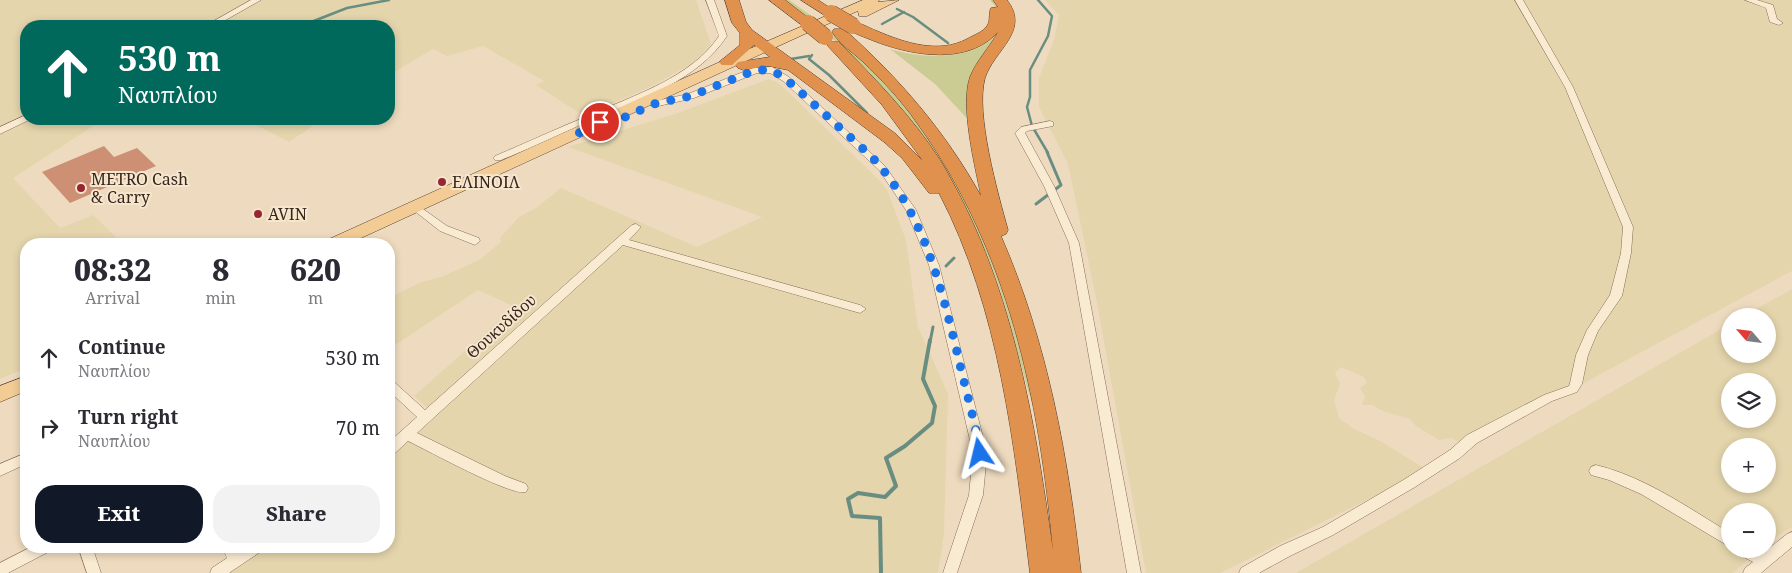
<!DOCTYPE html>
<meta charset="utf-8">
<style>
:root{--surface:#fff;--page:#f2f2f3;--text:#2b2b33;--muted:#7c7c81;--accent:#111827}
body{margin:0;font-family:"Noto Serif",serif;background:var(--page);color:var(--text);height:100vh;display:flex;flex-direction:column;font-size:19px;white-space:nowrap}
*{box-sizing:border-box;margin:0}
p{font-size:16px;color:var(--muted)}
.icon{flex:none;width:28px;height:28px;fill:none;stroke:currentColor;stroke-width:2;stroke-linecap:round;stroke-linejoin:round}
.map{position:relative;flex:1;overflow:hidden}
.sheet{position:absolute;left:20px;top:238px;width:375px;height:315px;display:flex;flex-direction:column;background:var(--surface);border-radius:20px;box-shadow:0 2px 8px #0003}
.sheet>*{flex:none}
.banner{position:absolute;left:20px;top:20px;width:375px;height:105px;border-radius:20px;box-shadow:0 2px 8px #0003;background:#00695c;color:#fff;overflow:hidden}
.needle{width:32px;rotate:298deg}
.controls{position:absolute;left:1721px;top:308px;display:grid;gap:10px}
.controls a{display:grid;place-items:center;width:55px;height:55px;border-radius:50%;background:var(--surface);box-shadow:0 2px 8px #0003;font-size:25px}
.pin{position:absolute;display:grid;place-items:center;width:42px;height:42px;color:#fff;margin:-21px;border:2px solid #fff;border-radius:50%;box-shadow:0 1px 5px #0007}
.me{position:absolute;width:55px;margin:-28px;rotate:350deg;stroke-linejoin:round;filter:drop-shadow(0 0 4px #0008)}
.turn{display:flex;align-items:center;gap:18px;height:105px;padding:0 15px;font-size:22px}
.turn .icon{width:65px;height:65px;stroke-width:2.5}
.turn b{display:block;font-size:35px;line-height:42px}
.eta{display:flex;justify-content:space-evenly;align-items:center;height:85px;text-align:center}
.eta b{font-size:30px;font-weight:800;line-height:35px}
.cta{display:flex;gap:10px;margin-top:auto;padding:10px 15px}
.cta a{flex:1;height:58px;border-radius:20px;background:var(--accent);color:#fff;font-size:20px;font-weight:800;line-height:58px;text-align:center}
.cta a+a{background:var(--page);color:var(--text)}
ul{padding:0;list-style:none}
li{display:flex;align-items:center;gap:15px;height:70px;padding:0 15px}
li div{flex:1}
li b{display:block;font-size:19px}
li em{font-style:normal}
.map>svg:first-child{display:block}
.farmland{fill:#e4d5ac;fill-rule:evenodd}
.green{fill:#cbcc93}
.lines{fill:none;stroke-linecap:round;stroke-linejoin:round}
.stream-far2{stroke:#698e81;stroke-width:2.5}
.stream-far1{stroke:#698e81;stroke-width:3}
.stream{stroke:#698e81;stroke-width:4}
.building{fill:#cd9074}
.street-casing{stroke:#876c57;stroke-width:1}
.primary-casing{stroke:#543b2c;stroke-width:1}
.highway-casing{stroke:#543b2c;stroke-width:1}
.street{fill:#f9ead2;fill-rule:evenodd}
.primary{fill:#f3cc95;fill-rule:evenodd}
.highway{fill:#e0914d;fill-rule:evenodd}
.highway-bridge-casing{stroke:#543b2c;stroke-width:17;stroke-linecap:butt}
.highway-bridge{stroke:#e0914d;stroke-width:16}
.route{stroke:#1a73e8;stroke-width:9;stroke-dasharray:0 16.2}
.poi-dot{fill:#972632;stroke:#f6e6ce;stroke-width:2}
.labels{text-anchor:middle;stroke-width:4;stroke-linejoin:round;paint-order:stroke}
.poi-label{font-size:16px;fill:#36261c;stroke:#f6e6ce;text-anchor:start}
.street-label{font-size:16px;fill:#36261c;stroke:#f6e6ce}
</style>
<div class="map">
<svg width="1792" height="573" viewBox="0 0 1792 573">
<rect width="100%" height="100%" fill="#eedbbf"/>
<g class="farmland">
<path d="M0,0H696L711,44L693,63L652,86L584,116L536,85L544,81L483,46L447,56L433,49L389,75V26H26V119H104L13,178L60,228L93,215L123,244H76L73,241L68,244H26V263L21,266L26,273V368L0,379Z"/>
<path d="M1045,0H1792V271L1467,446L1451,438L1439,440L1416,426L1410,419L1383,411L1372,405H1362L1365,396L1360,388L1367,383L1364,377L1341,367L1335,373L1340,384L1334,400L1339,418L1354,429L1380,441L1427,470L1220,573H1146L1097,303L1075,197L1068,164L1039,107V78L1054,40L1059,15Z"/>
<path d="M769,79L780,84L881,182L887,190L906,240L918,327L948,394L944,533L938,573H226L268,546H389V458L437,416L414,396L515,307L478,290L389,349V298L419,283L444,276L481,259L501,242L500,238L519,217L536,208L561,188L697,247L762,217L568,147L675,114Z"/>
<path d="M244,119H323L289,142Z"/>
<path d="M1792,289V527L1768,542V511H1730V549H1759L1733,573H1296L1730,324V354H1768V316H1744ZM1730,381H1768V419H1730ZM1730,446H1768V484H1730Z"/>
</g>
<g class="green">
<path d="M784,0H789L816,19L867,64L900,100L939,152L993,257L1030,378L1033,407C1021,369 1013,329 1000,290C961,172 885,72 784,0Z"/>
<path d="M990,0H996L1007,17L986,57L975,127L935,84L890,49C923,59 975,62 999,31V11Z"/>
</g>
<g class="lines">
<g class="stream-far2">
<path d="M1038,0L1052,16L1048,36L1030,70V97L1027,107L1032,126L1048,153"/>
<path d="M897,9L913,17L948,43"/>
<path d="M882,24L904,12"/>
<path d="M301,26L347,8L389,0"/>
<path d="M812,55L809,59L829,75L867,113"/>
<path d="M791,59L809,56"/>
</g>
<g class="stream-far1">
<path d="M1036,204L1061,185L1047,152"/>
<path d="M946,266L954,258"/>
<path d="M930,342L933,327"/>
</g>
<path class="stream" d="M881,573L880,518L852,516L848,499L858,493L885,497L896,486L886,458L905,446L932,423L935,406L923,379L930,340"/>
</g>
<path class="building" d="M104,146L114,157L137,148L156,166L70,203L42,172Z"/>
<g class="lines">
<defs>
<g id="street">
<path d="M251,0H261L215,26H205Z"/>
<path d="M706,0H714L727,36C698,80 643,98 596,118C565,132 533,147 501,160H495L493,158L495,156C526,143 558,128 590,115C634,95 691,78 719,36Z"/>
<path d="M1515,0H1523L1573,87L1633,227L1631,253L1622,296L1598,331L1588,355L1582,384L1577,392L1552,401L1477,443L1460,458L1415,487L1333,535L1290,556L1259,573H1239L1241,568L1280,546L1323,527L1405,479L1450,450L1467,435L1544,395L1569,386L1570,383L1576,355L1587,330L1610,295L1621,253L1623,227L1565,87Z"/>
<path d="M1745,0H1757L1773,5L1777,19L1783,23L1779,25L1770,22L1766,8Z"/>
<path d="M772,67L789,77L885,166L916,210L939,265L987,453L983,495L957,573H943L969,495L973,453L929,265L906,210L879,170L783,81L770,73H757L694,98L654,107L649,104L651,102L688,94L753,68Z"/>
<path d="M26,115V119H30L29,120L0,134V127Z"/>
<path d="M1050,121L1053,122V126L1027,131L1025,133L1054,186L1079,243L1141,573H1127L1069,243L1044,186L1015,133L1021,127Z"/>
<path d="M416,204L447,226L479,238L480,241L475,245L440,231L412,209L411,207Z"/>
<path d="M636,224L641,227L629,240L860,305L866,309L860,313L623,245L417,433L505,476L526,484L528,488L526,492C512,497 427,450 408,441L394,454L389,455V442L417,417L389,391V379L393,381L425,410L632,225Z"/>
<path d="M26,453V464L0,476V464Z"/>
<path d="M1596,465C1645,477 1687,507 1730,533V547L1641,494L1609,480L1591,475L1589,471L1591,467Z"/>
<path d="M1792,532V547L1761,573H1743L1745,568L1753,562L1738,554L1736,549H1756L1763,553L1787,534Z"/>
<path d="M33,546H54L52,550L8,573H0V563Z"/>
<path d="M78,546H92L101,573H87Z"/>
<path d="M222,546H236L239,551L246,546H265L263,550L229,573H210L212,568L227,558Z"/>
</g>
<g id="primary">
<path d="M863,0H879L878,2L899,0L867,16H859L858,11L809,32L348,244H325L327,240L733,56Z"/>
<path d="M26,376V391L0,402V386Z"/>
</g>
<g id="highway">
<path d="M725,0H739L746,22L752,30L896,134L923,161L882,105L827,45L829,42H839C875,79 912,116 940,160C1012,279 1034,416 1053,551C1039,397 1009,251 917,123C901,100 882,80 862,61C852,52 839,43 832,32L834,29H844C899,78 945,131 981,196C975,166 960,106 970,77C976,61 990,47 998,32C966,67 908,55 869,39C862,36 851,33 846,26L848,23C858,20 868,28 877,31C905,43 939,54 967,39C974,35 983,32 987,26C991,20 988,14 991,8L998,7L993,0H1007C1031,31 994,50 985,78C975,113 998,194 1008,230L1006,234L1001,236C1048,344 1068,456 1081,573H1030C1014,444 1000,310 939,193H929L902,158L884,142L788,70L768,66L743,70L738,68L735,65L738,62L770,57L754,45L732,65H722L719,62L740,45V33L732,23Z"/>
<path d="M769,0H785L815,23L808,27L803,26Z"/>
<path d="M801,0H818L838,13L836,16H826Z"/>
</g>
</defs>
<use href="#street" class="street-casing"/>
<use href="#primary" class="primary-casing"/>
<use href="#highway" class="highway-casing"/>
<use href="#street" class="street"/>
<use href="#primary" class="primary"/>
<use href="#highway" class="highway"/>
<defs>
<g id="highway-bridge">
<path d="M831,13L853,26"/>
<path d="M808,23L825,37"/>
</g>
</defs>
<use href="#highway-bridge" class="highway-bridge-casing"/>
<use href="#highway-bridge" class="highway-bridge"/>
</g>
<g class="lines">
<path class="route" d="M600,122L575,134L614,122L654,104L691,96L756,70H772L786,79L871,156C924,213 940,283 958,356C965,388 975,420 980,453"/>
</g>
<g class="poi-dot">
<circle cx="442" cy="182" r="5"/>
<circle cx="81" cy="188" r="5"/>
<circle cx="258" cy="214" r="5"/>
</g>
<g class="labels">
<g class="poi-label">
<text x="91" y="185">METRO Cash<tspan x="91" dy="18">&amp; Carry</tspan></text>
<text x="452" y="188">ΕΛΙΝΟΙΛ</text>
<text x="268" y="220">AVIN</text>
</g>
<g class="street-label">
<text transform="translate(501 326) rotate(-42)" y="6">Θουκυδίδου</text>
</g>
</g>
</svg>
<div class="controls">
<a><svg class="needle" viewBox="-14 -14 28 28"><path d="M0-13l5 13h-10z" fill="#e53935"/><path d="M0 13l5-13h-10z" fill="#7c7c81"/></svg></a>
<a><svg class="icon" aria-label="layers" viewBox="0 0 24 24"><path d="M12 4l9 5-9 5-9-5zM3 14l9 5 9-5"/></svg></a>
<a>+</a>
<a>−</a>
</div>
<div class="pin" style="left:600px;top:122px;background:#d93025"><svg class="icon" aria-label="arrive" viewBox="0 0 24 24"><path d="M6 21V4h12l-3 4 3 4H6"/></svg></div>
<svg class="me" style="left:980px;top:453px" viewBox="-20 -20 40 40"><path d="M0-17L14 15 0 8-14 15z" fill="#1a73e8" stroke="#fff" stroke-width="4"/></svg>
<div class="banner">
<div class="turn"><svg class="icon" aria-label="ahead" viewBox="0 0 24 24"><path d="M12 20V5M6 11l6-6 6 6"/></svg><div><b>530 m</b>Ναυπλίου</div></div>
</div>
<section class="sheet">
<div class="eta">
<div><b>08:32</b><p>Arrival</p></div>
<div><b>8</b><p>min</p></div>
<div><b>620</b><p>m</p></div>
</div>
<ul>
<li><svg class="icon" aria-label="ahead" viewBox="0 0 24 24"><path d="M12 20V5M6 11l6-6 6 6"/></svg><div><b>Continue</b><p>Ναυπλίου</p></div><em>530 m</em></li>
<li><svg class="icon" aria-label="right" viewBox="0 0 24 24"><path d="M7 20v-9h11M14 6l5 5-5 5"/></svg><div><b>Turn right</b><p>Ναυπλίου</p></div><em>70 m</em></li>
</ul>
<div class="cta"><a>Exit</a><a>Share</a></div>
</section>
</div>
